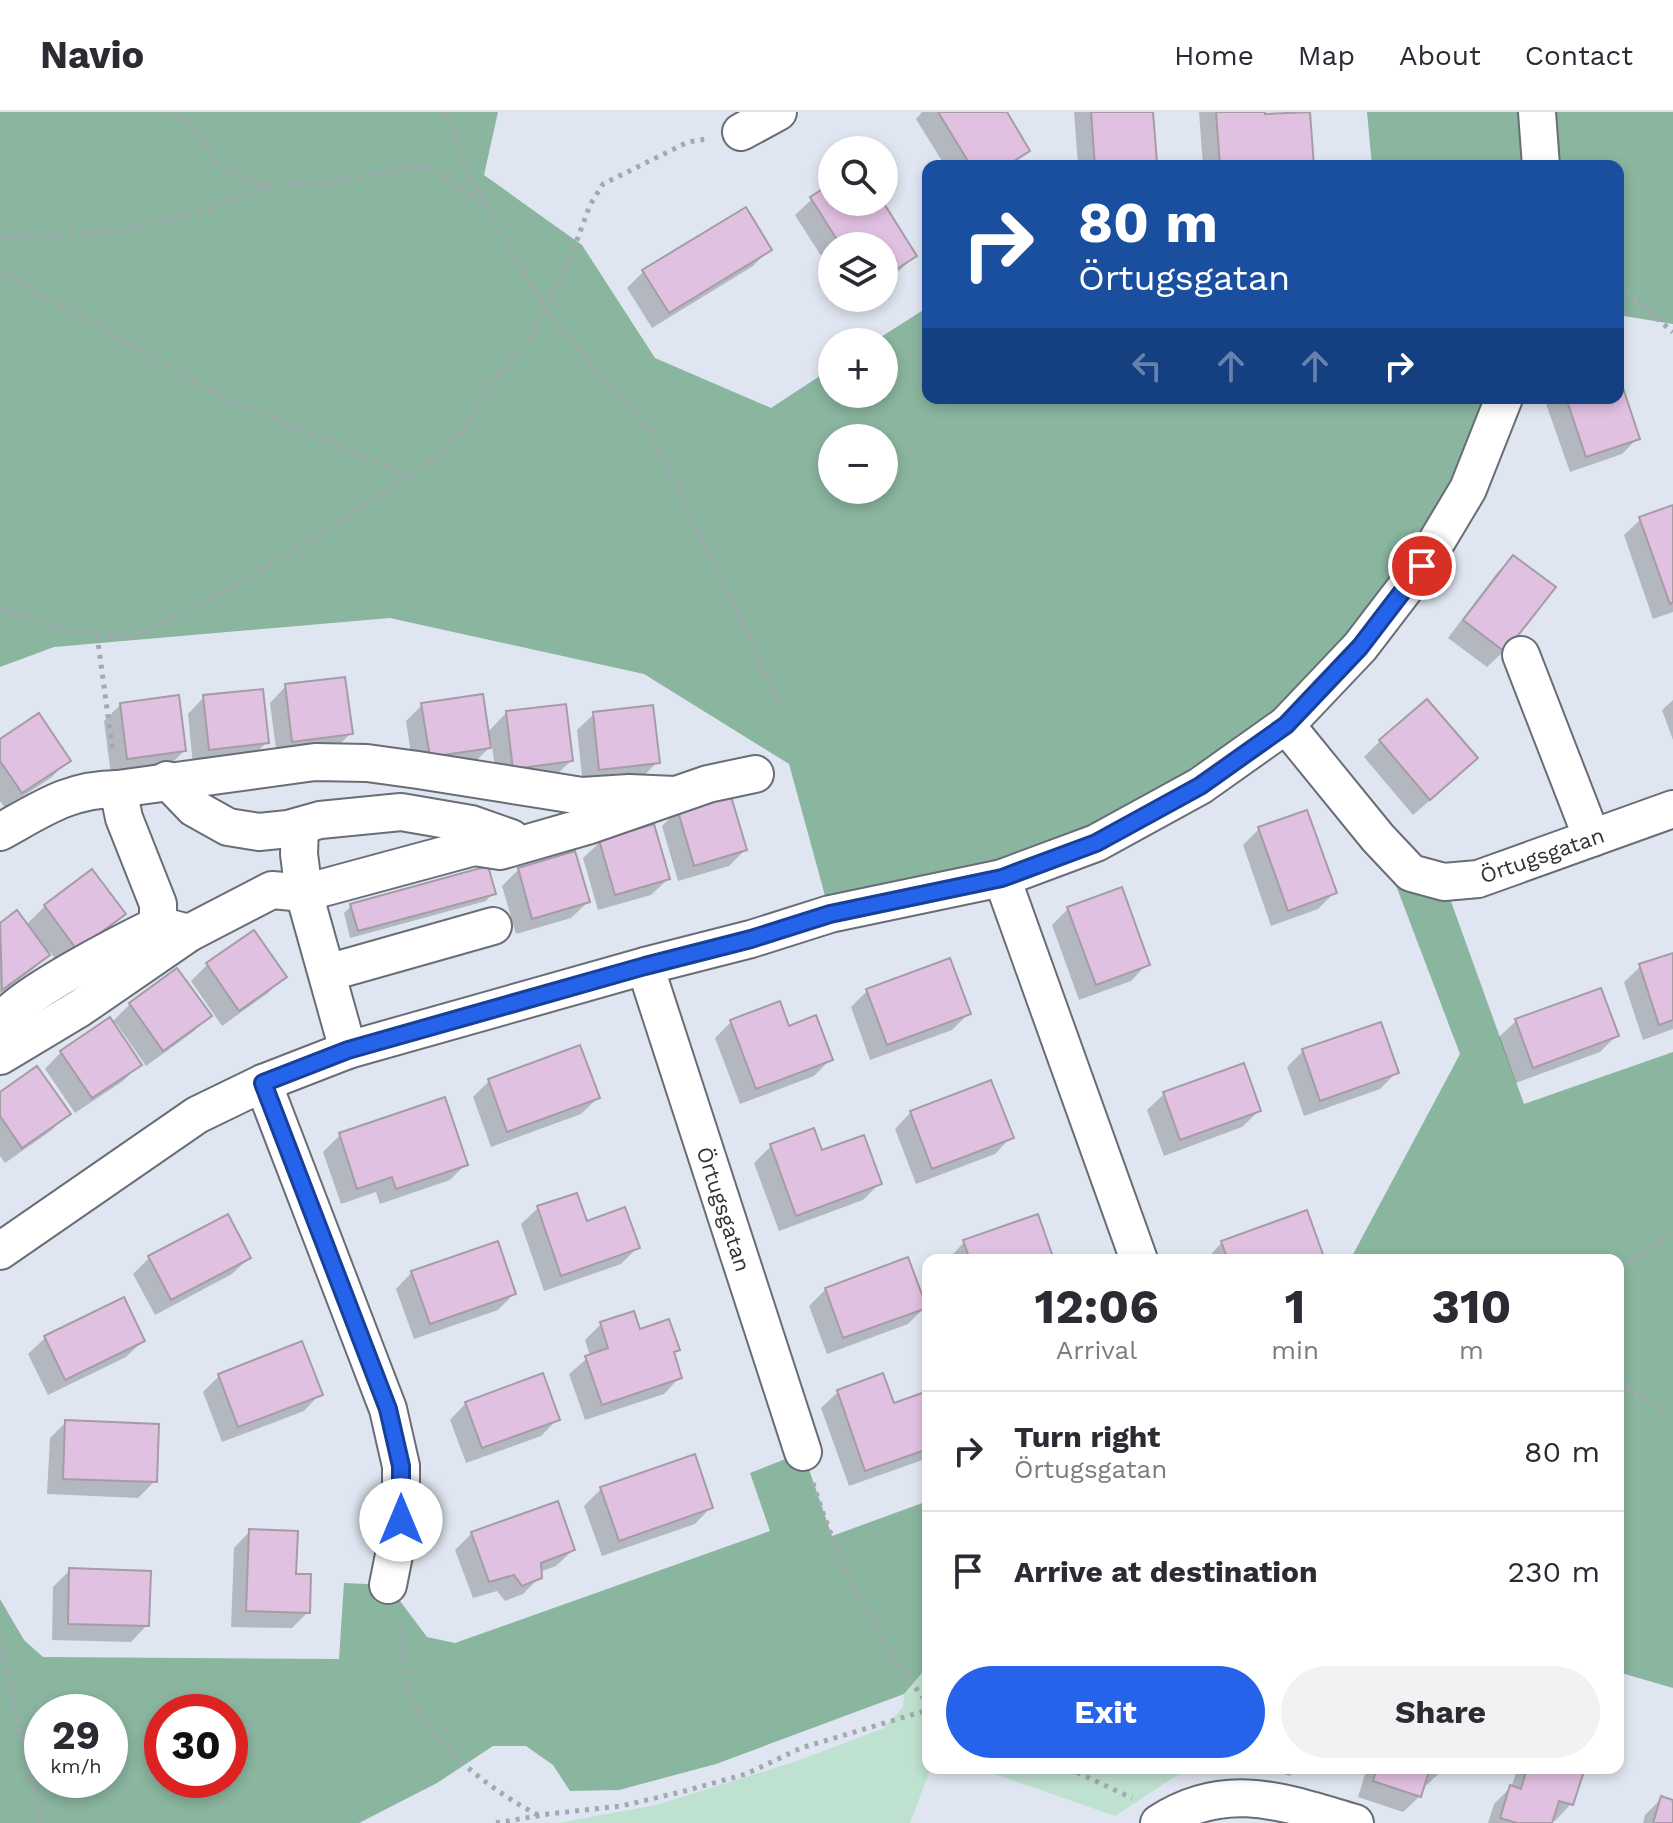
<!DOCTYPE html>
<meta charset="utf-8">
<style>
:root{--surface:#fff;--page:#f2f2f3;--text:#2b2b33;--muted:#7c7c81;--line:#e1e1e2;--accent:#2563eb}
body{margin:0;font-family:"Work Sans",sans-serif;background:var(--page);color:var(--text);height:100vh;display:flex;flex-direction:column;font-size:30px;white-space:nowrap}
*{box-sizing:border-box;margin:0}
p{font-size:26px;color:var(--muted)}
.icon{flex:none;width:44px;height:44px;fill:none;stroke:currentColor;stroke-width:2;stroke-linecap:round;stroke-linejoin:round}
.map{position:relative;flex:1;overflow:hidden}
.drawer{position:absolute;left:922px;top:1142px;width:702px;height:520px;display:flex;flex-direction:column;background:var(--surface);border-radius:16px;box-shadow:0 4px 12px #0003}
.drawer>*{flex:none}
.top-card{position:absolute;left:922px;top:48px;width:702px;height:244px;border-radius:16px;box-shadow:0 4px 12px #0003;background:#1a4fa0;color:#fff;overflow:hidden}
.buttons{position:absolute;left:818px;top:24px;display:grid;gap:16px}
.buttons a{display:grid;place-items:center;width:80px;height:80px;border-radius:50%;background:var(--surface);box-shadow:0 4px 12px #0003;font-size:40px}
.speed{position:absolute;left:24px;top:1582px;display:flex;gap:16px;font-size:40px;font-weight:700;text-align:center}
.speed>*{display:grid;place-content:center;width:104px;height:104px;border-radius:50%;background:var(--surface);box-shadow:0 4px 12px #0003;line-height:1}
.speed small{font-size:20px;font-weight:400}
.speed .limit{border:12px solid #d22;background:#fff;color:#111}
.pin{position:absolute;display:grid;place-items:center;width:68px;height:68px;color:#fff;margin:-34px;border:4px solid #fff;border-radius:50%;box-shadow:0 2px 8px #0007}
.me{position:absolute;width:88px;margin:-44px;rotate:0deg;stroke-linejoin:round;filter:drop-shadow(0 0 6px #0008)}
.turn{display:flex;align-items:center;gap:28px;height:168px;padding:0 24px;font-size:36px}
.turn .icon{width:104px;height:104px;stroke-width:2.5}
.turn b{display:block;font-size:56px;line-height:68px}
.lanes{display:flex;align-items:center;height:76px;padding:0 24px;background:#0003;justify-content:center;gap:40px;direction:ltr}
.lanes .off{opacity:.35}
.eta{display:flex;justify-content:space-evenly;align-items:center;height:136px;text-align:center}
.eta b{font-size:48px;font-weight:700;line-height:56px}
.button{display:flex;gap:16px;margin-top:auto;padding:16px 24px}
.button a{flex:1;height:92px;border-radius:48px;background:var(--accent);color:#fff;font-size:32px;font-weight:700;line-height:92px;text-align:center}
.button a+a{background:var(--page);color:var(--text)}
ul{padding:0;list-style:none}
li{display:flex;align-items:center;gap:24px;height:120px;padding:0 24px;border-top:2px solid var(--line)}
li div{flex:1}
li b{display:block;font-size:30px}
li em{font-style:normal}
header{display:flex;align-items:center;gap:48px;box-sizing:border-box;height:112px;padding:0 40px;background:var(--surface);border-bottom:2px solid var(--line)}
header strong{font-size:38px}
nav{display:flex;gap:44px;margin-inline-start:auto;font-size:28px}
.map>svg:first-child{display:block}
.green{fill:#bfe1cf}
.forest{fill:#8ab59f;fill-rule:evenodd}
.shadow{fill:#0003}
.building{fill:#e1c1e1;stroke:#a59ca4;stroke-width:2}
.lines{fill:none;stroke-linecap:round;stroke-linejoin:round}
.minor-casing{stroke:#686d76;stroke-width:40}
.path{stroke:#a3a8b1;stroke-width:5;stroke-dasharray:4 6;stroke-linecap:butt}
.minor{stroke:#fff;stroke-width:36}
.route-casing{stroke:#184099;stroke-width:20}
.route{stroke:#2563eb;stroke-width:14}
.labels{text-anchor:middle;stroke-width:7;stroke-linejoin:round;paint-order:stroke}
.street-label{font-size:22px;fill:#303236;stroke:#fff}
</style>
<header>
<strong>Navio</strong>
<nav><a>Home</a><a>Map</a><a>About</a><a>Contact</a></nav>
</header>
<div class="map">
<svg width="1673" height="1711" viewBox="0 0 1673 1711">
<rect width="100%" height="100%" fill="#e0e6f1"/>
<g class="green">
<path d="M928,1554V1656H931L910,1711H558L656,1693L797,1649L884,1616L903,1595L904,1582Z"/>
<path d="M977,1656H1188L1115,1704Z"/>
</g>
<g class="forest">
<path d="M0,0H498L484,63L582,133L655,246L771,296L832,256V282H884V230H873L928,195V286H1504L1468,377L1286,613L1096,731L830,802L789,652L644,562L390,506L54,535L0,555ZM832,326H884V378H832Z"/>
<path d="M1367,0H1673V212L1618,203V54H1372Z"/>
<path d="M1378,726L1444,770L1524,992L1673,940V1576L1618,1560V1148H1350L1460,942Z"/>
<path d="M803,1340L832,1424L928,1389V1554L904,1582L716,1652L619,1678L570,1679L553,1653L526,1634H493L437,1671L359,1711H0V1487L24,1528L43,1545L339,1547L344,1471L388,1473L427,1525L455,1531L770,1419L750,1361ZM42,1600H110V1668H42ZM162,1600H230V1668H162Z"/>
</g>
<g class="shadow">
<path d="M922,0H1005L1028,38L1012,54H945L916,7Z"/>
<path d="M1074,0H1151L1155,49L1150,54H1078Z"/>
<path d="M1199,0H1263L1312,54H1203Z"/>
<path d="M832,74V90H881L915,144L898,160L884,169V134H832V161L795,103L812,87Z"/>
<path d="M769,138L753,154L652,216L627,176L644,159Z"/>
<path d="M1618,267L1638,326L1622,342L1570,360L1544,286H1618Z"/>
<path d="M1673,396V500L1653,507L1624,423L1641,407Z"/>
<path d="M1513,445L1504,539L1487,555L1448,526L1497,461Z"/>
<path d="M286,574L351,621L334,638L277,645L270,591Z"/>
<path d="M204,585L266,631L250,647L193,653L188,602Z"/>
<path d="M1673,588V628L1662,598Z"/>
<path d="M121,592L184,639L168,655L111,663L104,609Z"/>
<path d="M422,593L487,621L506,601L571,649L554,665L497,672L492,633L473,652L414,661L406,609Z"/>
<path d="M594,602L657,650L641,667L583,673L577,618Z"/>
<path d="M1380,629L1459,663L1413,703L1364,645Z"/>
<path d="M0,630L68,648L52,665L5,696L0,689Z"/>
<path d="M678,698L745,738L729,754L678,769L662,714Z"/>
<path d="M1259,717L1335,780L1318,797L1271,814L1243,733Z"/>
<path d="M600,730L668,767L651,783L598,798L583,746Z"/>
<path d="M519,757L588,790L571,806L516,822L502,774Z"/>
<path d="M92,760L123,802L107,818L60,853L50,840L31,859L0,882V813L17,801L26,813L45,794Z"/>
<path d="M493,781L486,789L350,826L344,801L351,794Z"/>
<path d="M1068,797L1147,852L1131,869L1079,888L1052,813Z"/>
<path d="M253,821L284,865L268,881L222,914L191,869L207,853Z"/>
<path d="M1673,843V917L1643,928L1624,870L1641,854Z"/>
<path d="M867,879L969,901L952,918L870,948L851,895Z"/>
<path d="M130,892L209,904L193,920L146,954L116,911L113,913L139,953L123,969L75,1001L45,957L61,940L111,911Z"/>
<path d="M1516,909L1616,924L1600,940L1516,971L1499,925Z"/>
<path d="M731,910L788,917L831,947L814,964L740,992L715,926Z"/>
<path d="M1303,939L1396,961L1380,977L1304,1004L1287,955Z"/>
<path d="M489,969L598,986L581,1002L491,1035L473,985Z"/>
<path d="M0,982L68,1001L52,1018L5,1051L0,1044Z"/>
<path d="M1164,982L1259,999L1242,1015L1164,1044L1147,998Z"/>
<path d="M444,988L466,1052L450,1068L380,1092L376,1080L341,1092L323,1040L340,1023Z"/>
<path d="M911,1000L1011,1025L995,1042L916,1072L895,1017Z"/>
<path d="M771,1034L880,1071L863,1088L779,1119L754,1051Z"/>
<path d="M538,1096L585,1111L637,1136L621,1152L544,1179L521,1112Z"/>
<path d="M964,1130L1052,1148H948Z"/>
<path d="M1222,1130L1323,1148H1206Z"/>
<path d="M149,1146H249L232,1162L155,1203L133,1162Z"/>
<path d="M412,1160L514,1182L498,1198L414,1227L396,1177Z"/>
<path d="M826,1177L924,1196L908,1212L827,1242L809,1194Z"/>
<path d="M123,1188L143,1229L126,1245L48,1283L28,1242L45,1226Z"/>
<path d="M601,1212L639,1220L677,1238L672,1243L680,1265L664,1282L585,1308L569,1262L590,1244L585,1228Z"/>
<path d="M219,1264L320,1282L304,1299L222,1330L203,1280Z"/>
<path d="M838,1280L893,1294L928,1281V1346L849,1374L821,1296Z"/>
<path d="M466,1291L558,1307L541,1324L466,1351L450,1308Z"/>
<path d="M66,1310L155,1369L138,1386L47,1382L50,1326Z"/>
<path d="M601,1377L711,1395L695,1412L602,1444L584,1394Z"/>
<path d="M250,1419L294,1464L308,1500L292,1516L231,1515L234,1436Z"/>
<path d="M472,1421L573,1438L556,1454L540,1460V1465L523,1482L505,1489L497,1479L473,1486L455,1438Z"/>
<path d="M70,1458L147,1513L131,1530L52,1528L53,1475Z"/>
<path d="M1265,1656H1298L1290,1664Z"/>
<path d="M1367,1656H1444L1427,1673L1424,1671L1420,1684L1403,1700L1358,1685Z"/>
<path d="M1518,1656H1582L1571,1692L1555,1709L1551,1707L1550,1711H1488L1494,1692L1511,1675Z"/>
<path d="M1662,1686L1673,1690V1711H1643L1645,1703Z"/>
</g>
<g class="building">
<path d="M938,0H1007L1030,39L1006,54H971Z"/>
<path d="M1091,0H1153L1157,50L1095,54Z"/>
<path d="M1216,0H1265V2L1310,0L1314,54H1220Z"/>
<path d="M832,71V90H883L917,144L884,165V134H841L810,85Z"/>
<path d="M746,95L772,138L669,201L642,158Z"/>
<path d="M1618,261L1640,327L1586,345L1566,286H1618Z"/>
<path d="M1673,393V490L1670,492L1639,405Z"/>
<path d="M1513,443L1556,475L1505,540L1463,508Z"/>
<path d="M345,565L353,622L292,630L285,572Z"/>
<path d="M263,577L269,631L209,638L203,583Z"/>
<path d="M483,582L491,636L430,645L421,591Z"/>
<path d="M179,583L186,639L127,647L120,591Z"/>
<path d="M1427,587L1478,646L1430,688L1379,628Z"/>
<path d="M566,592L573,649L513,657L506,599Z"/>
<path d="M653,593L660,651L599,658L593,600Z"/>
<path d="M39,601L71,649L22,681L0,649V627Z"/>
<path d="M730,681L747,738L694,754L677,696Z"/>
<path d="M1307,698L1337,781L1288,799L1258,715Z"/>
<path d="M654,712L670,767L615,783L599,728Z"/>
<path d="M575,739L590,790L532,807L518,756Z"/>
<path d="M488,754L496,782L358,819L350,792Z"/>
<path d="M92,757L126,802L77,838L44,793Z"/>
<path d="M1122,775L1150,853L1096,873L1067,795Z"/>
<path d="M17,798L50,843L2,878L0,811Z"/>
<path d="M254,818L287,865L239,899L206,851Z"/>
<path d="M1673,841V908L1659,913L1639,852Z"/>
<path d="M950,846L971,902L887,933L866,877Z"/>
<path d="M177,856L212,904L163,939L129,891Z"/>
<path d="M1601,876L1619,924L1533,956L1515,907Z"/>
<path d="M780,889L789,914L816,903L833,948L756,977L730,908Z"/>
<path d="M110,905L142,953L92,986L60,939Z"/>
<path d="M1381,910L1399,961L1320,989L1302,937Z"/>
<path d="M580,933L600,986L507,1020L488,967Z"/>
<path d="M1244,951L1261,999L1180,1028L1163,980Z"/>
<path d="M37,954L71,1002L22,1036L0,1004V980Z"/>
<path d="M991,968L1014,1026L932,1057L910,999Z"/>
<path d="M445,985L468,1053L396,1077L392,1065L357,1077L339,1021Z"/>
<path d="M814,1016L822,1038L864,1023L882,1072L796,1104L770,1032Z"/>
<path d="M577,1081L587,1109L625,1095L640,1136L561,1164L537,1094Z"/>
<path d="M1307,1098L1325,1148H1228L1221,1129Z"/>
<path d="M228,1102L251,1146L171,1188L148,1144Z"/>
<path d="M1038,1102L1054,1148H970L963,1128Z"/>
<path d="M498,1129L516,1182L430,1212L411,1159Z"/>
<path d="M908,1145L927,1196L843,1226L825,1176Z"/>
<path d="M124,1185L145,1229L65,1268L44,1224Z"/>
<path d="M634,1199L640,1217L669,1207L680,1238L674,1240L682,1266L602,1293L585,1244L608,1236L600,1210Z"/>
<path d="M302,1229L323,1283L238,1315L218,1262Z"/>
<path d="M543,1261L560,1308L482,1336L465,1290Z"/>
<path d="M883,1261L894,1291L928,1279V1337L865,1359L837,1278Z"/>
<path d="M65,1308L159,1312L157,1370L63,1367Z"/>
<path d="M695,1342L713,1396L619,1429L600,1375Z"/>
<path d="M558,1389L575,1438L541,1451L542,1466L522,1474L514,1463L489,1470L471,1420Z"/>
<path d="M249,1417L298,1419L296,1462H311L310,1501L246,1499Z"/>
<path d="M69,1456L151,1459L149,1514L68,1512Z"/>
<path d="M1377,1656H1430L1421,1685L1373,1669Z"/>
<path d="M1527,1656H1585L1573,1693L1559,1689L1552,1711H1517L1500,1706L1510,1673L1521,1677Z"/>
<path d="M1661,1684L1673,1688V1711H1653Z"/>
</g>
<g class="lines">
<defs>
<g id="minor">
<path d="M1537,0L1541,54"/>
<path d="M741,20L778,0"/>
<path d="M1521,543L1592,726"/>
<path d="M1286,613L1378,726L1411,761L1444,770L1478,767L1673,697"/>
<path d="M167,668L194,696L228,715L259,720L288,717L320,708L401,700L471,712L511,726"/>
<path d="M118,677L124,706L158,792V813"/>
<path d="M0,720C42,697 69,677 118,677L315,650L367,651L418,658L582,684L629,681L675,683"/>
<path d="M1002,766L1139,1148"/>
<path d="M645,854L803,1340"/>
<path d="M327,861L493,814"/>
<path d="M0,911C17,884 125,829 158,813L189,821"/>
<path d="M348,938L304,781L474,735L500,739L587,714L708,672L755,662"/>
<path d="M0,944L80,896L189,821L272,778L304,781L299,742L300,714"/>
<path d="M263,971L388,1297L401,1354V1408L388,1473"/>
<path d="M0,1139L197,1003L263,971L348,938L645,854L751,827L830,802L1002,766L1096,731L1200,674L1286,613L1360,535L1422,454L1468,377L1504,286"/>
<path d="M1159,1711C1227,1667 1285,1691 1355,1711"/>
</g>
</defs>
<use href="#minor" class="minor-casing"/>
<g class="path">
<path d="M168,0L198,18L219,54L268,74L315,72L425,54L483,89"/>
<path d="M445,0L468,63L545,197L652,322L785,601"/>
<path d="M0,126L110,120L206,98L268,74"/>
<path d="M0,159L218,283L408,364"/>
<path d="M1618,174L1673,220"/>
<path d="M0,497L56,515L97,523L129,525L182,502L246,468L379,384L431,349L465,315L486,277L530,226L564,163L590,93L603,72L688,30L707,27"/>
<path d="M97,523L113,641"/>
<path d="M1618,1157L1654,1135L1673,1118"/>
<path d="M1618,1272L1643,1285L1673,1309"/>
<path d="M813,1371C840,1456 874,1522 928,1592"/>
<path d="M399,1508C404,1536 403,1567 415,1593C437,1637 495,1681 538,1703"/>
<path d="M0,1528L30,1664L44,1711"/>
<path d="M1068,1656L1132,1686"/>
<path d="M496,1711L548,1702L621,1694L681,1680L746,1662L801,1636L928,1598"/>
</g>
<use href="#minor" class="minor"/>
</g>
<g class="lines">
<defs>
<path id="route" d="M401,1408V1354L388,1297L263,971L348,938L645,854L751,827L830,802L1002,766L1096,731L1200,674L1286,613L1360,535L1422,454"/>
</defs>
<use href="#route" class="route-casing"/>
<use href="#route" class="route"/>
</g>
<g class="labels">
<g class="street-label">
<text transform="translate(1542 743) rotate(-19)" y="8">Örtugsgatan</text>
<text transform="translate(724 1097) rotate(72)" y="8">Örtugsgatan</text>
</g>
</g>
</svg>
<div class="buttons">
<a><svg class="icon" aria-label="search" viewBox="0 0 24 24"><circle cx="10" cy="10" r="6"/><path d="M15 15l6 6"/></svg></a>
<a><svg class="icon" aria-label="layers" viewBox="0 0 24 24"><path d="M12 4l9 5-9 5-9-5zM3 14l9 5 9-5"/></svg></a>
<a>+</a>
<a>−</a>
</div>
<div class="speed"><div>29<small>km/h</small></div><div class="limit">30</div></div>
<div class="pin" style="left:1422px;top:454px;background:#d93025"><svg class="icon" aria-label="arrive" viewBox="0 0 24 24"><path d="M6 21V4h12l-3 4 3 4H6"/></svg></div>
<svg class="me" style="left:401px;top:1408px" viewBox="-20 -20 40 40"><circle r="19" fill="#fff"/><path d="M0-13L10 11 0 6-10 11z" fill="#2563eb"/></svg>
<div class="top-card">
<div class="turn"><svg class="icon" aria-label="right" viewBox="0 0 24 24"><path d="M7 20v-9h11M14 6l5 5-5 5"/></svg><div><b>80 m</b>Örtugsgatan</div></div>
<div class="lanes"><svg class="icon off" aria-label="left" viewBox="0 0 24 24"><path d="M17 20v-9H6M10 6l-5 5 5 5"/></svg><svg class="icon off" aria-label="ahead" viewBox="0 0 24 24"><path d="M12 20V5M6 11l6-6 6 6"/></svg><svg class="icon off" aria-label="ahead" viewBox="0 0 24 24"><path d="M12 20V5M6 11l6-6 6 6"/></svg><svg class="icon" aria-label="right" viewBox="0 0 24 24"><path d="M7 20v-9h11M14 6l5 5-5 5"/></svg></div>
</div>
<section class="drawer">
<div class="eta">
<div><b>12:06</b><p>Arrival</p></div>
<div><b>1</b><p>min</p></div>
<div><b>310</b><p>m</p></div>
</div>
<ul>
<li><svg class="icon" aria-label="right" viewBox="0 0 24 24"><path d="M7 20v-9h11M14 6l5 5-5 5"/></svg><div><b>Turn right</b><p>Örtugsgatan</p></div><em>80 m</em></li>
<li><svg class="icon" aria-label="arrive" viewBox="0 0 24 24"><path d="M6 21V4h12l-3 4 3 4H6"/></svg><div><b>Arrive at destination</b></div><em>230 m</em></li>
</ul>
<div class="button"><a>Exit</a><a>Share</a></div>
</section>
</div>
